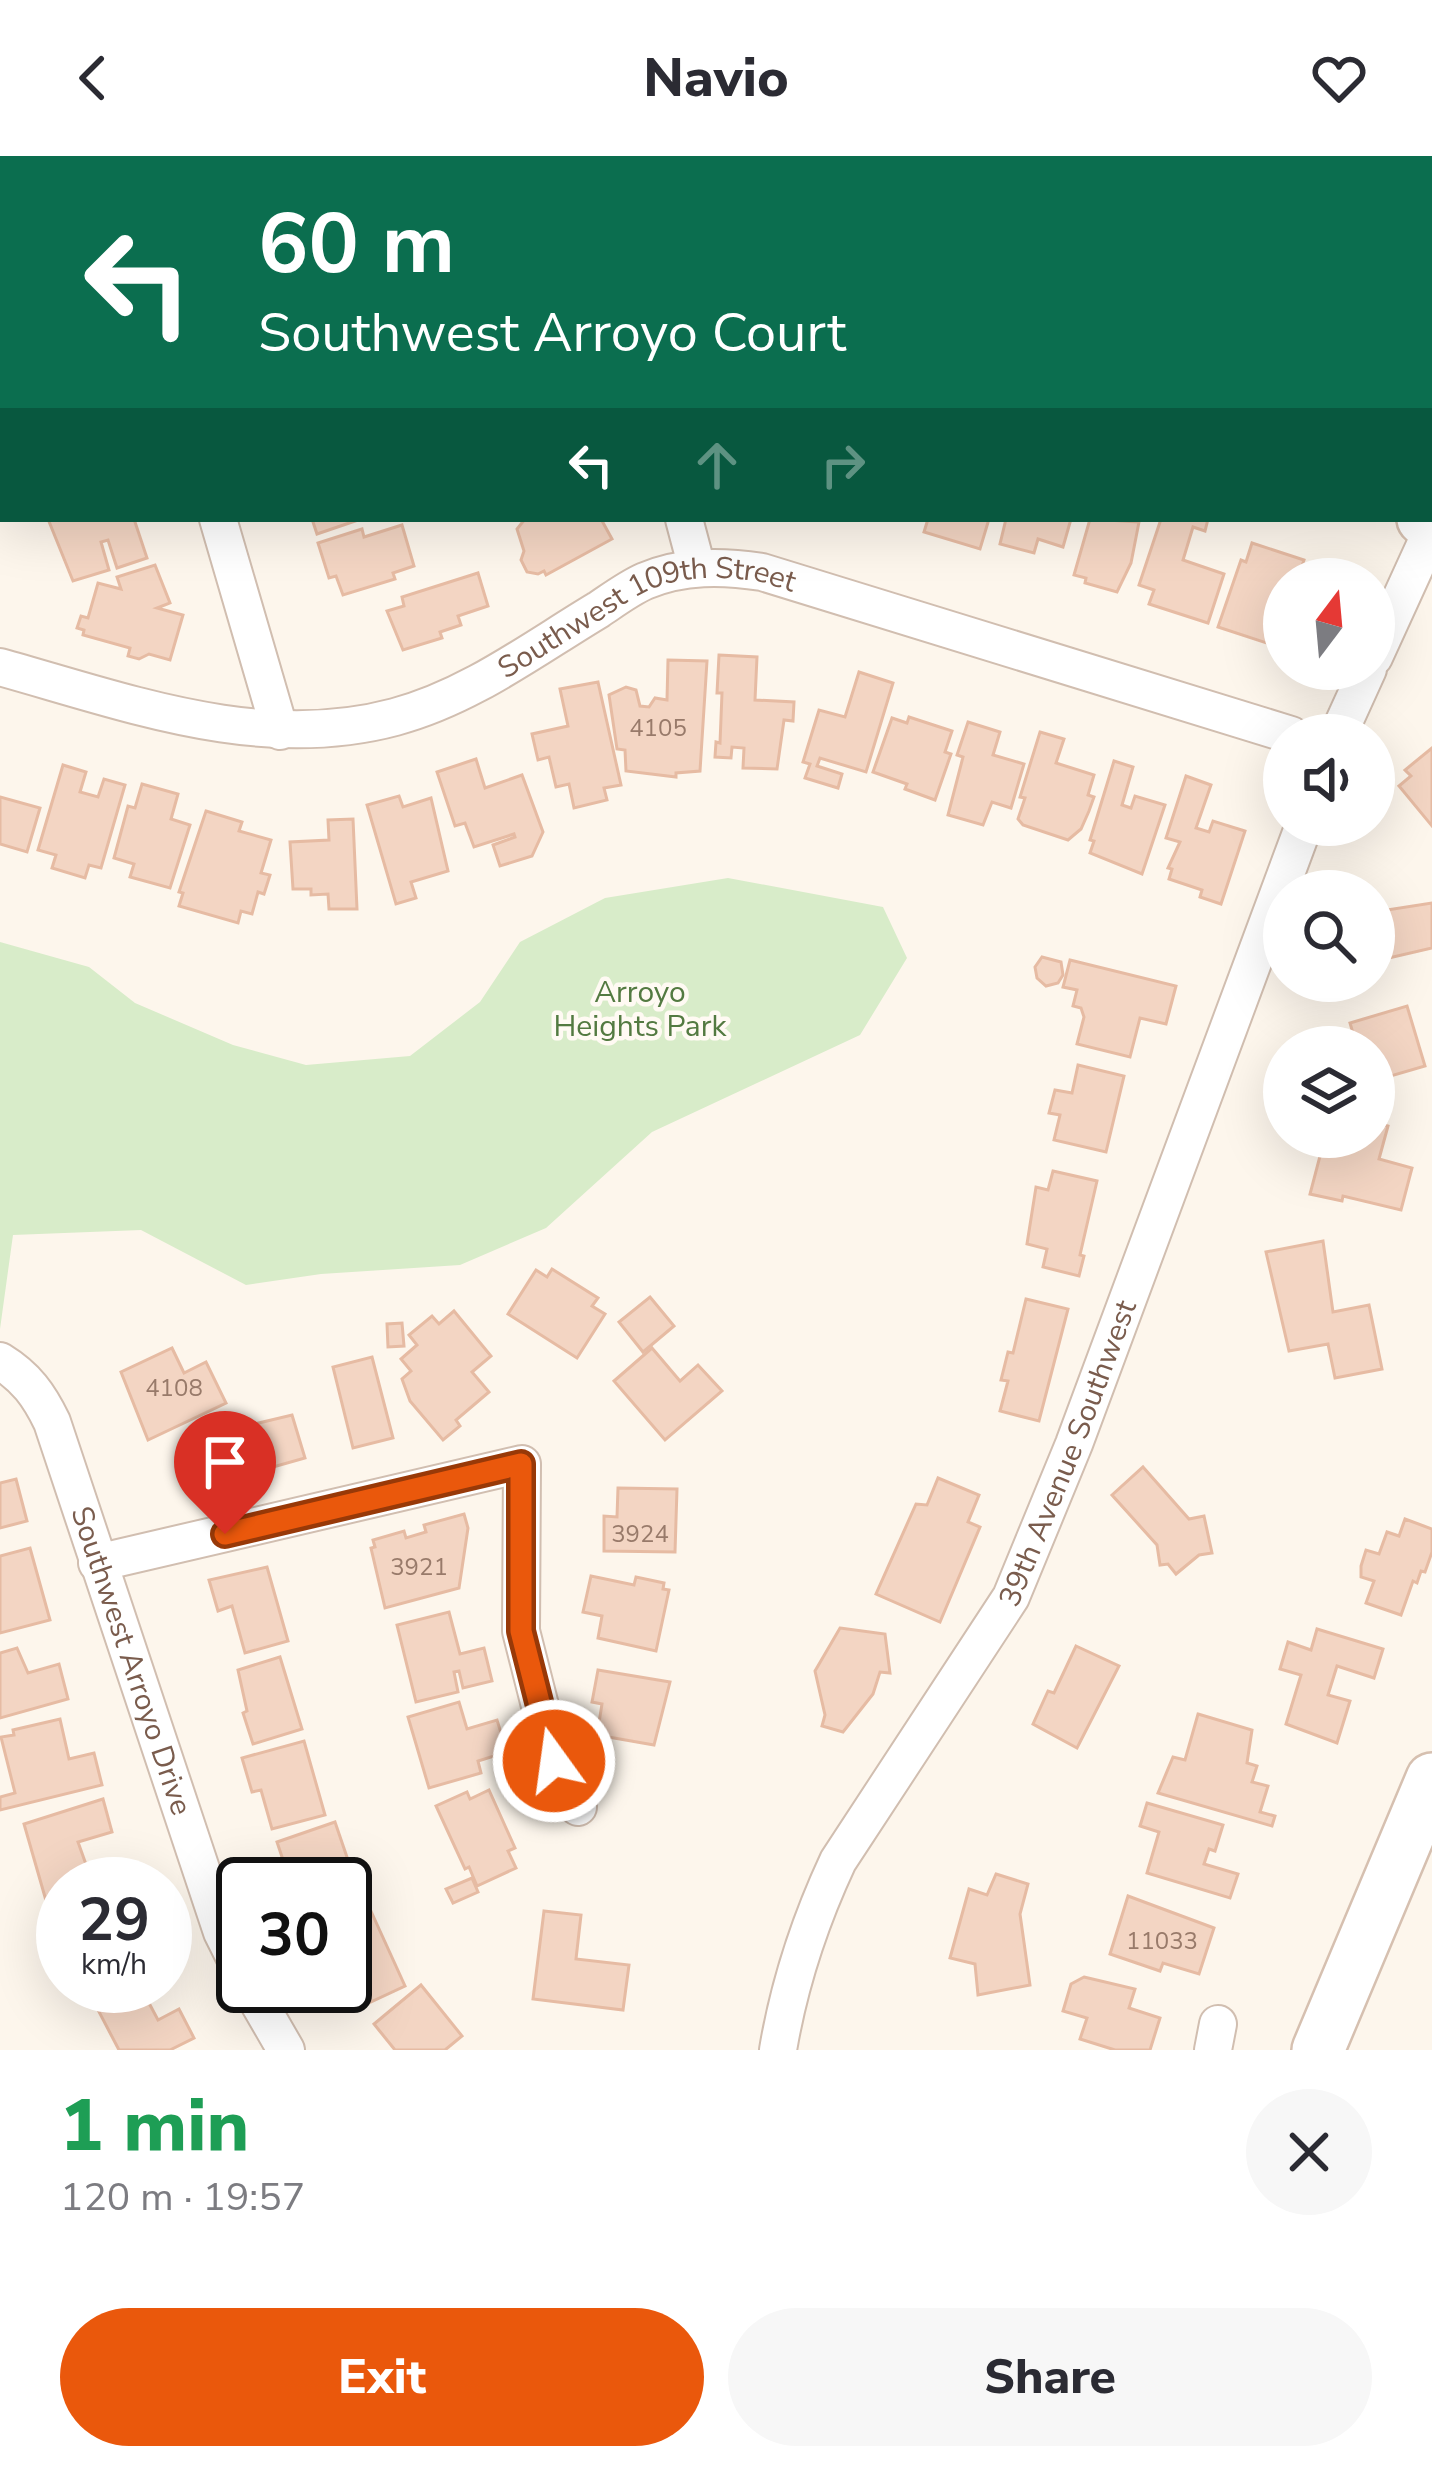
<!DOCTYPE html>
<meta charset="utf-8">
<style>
:root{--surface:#fff;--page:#f7f7f7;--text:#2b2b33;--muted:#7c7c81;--accent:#ea580c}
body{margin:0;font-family:"Nunito Sans",sans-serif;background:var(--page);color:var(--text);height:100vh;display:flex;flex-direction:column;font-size:45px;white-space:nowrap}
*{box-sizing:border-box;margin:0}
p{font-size:39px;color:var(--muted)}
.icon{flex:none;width:66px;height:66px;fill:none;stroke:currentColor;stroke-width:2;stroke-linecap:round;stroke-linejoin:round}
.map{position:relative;height:1894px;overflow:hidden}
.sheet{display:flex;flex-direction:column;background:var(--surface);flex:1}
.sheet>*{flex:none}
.top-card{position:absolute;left:0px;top:0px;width:1434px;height:366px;box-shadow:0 12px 48px #0002;background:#0b6e4f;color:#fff;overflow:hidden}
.needle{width:78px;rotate:16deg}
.buttons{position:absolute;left:1263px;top:402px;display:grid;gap:24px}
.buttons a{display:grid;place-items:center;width:132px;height:132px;border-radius:50%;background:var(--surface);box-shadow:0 12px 48px #0002;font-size:60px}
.speed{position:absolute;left:36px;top:1701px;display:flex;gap:24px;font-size:60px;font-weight:700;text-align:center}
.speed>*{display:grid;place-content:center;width:156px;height:156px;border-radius:50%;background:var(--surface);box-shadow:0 12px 48px #0002;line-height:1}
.speed small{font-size:30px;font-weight:400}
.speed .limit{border:6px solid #111;border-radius:18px;background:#fff;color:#111}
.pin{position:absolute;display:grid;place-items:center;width:102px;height:102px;color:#fff;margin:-123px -51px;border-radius:50% 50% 50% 0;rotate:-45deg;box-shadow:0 0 12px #0007}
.pin .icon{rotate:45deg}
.me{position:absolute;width:132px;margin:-66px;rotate:346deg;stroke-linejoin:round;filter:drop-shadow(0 0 9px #0008)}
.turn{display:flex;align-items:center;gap:42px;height:252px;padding:0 60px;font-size:54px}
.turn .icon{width:156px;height:156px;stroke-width:2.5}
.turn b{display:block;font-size:84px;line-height:102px}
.lanes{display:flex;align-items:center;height:114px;padding:0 60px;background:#0003;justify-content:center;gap:60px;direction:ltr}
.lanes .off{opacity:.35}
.round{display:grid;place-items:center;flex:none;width:126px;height:126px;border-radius:63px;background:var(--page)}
.head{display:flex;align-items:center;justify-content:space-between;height:204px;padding:0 60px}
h1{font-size:72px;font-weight:800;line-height:90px;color:#1e9e55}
.action{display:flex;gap:24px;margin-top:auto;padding:24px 60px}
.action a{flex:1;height:138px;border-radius:72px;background:var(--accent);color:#fff;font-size:48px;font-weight:800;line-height:138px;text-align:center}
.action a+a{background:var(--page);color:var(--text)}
header{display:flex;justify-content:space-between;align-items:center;height:156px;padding:0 60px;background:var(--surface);font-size:54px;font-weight:800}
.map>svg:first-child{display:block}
.green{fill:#d8ecc9}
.building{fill:#f3d5c3;stroke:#e6bba3;stroke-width:3}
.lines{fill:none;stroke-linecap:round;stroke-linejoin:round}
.street-casing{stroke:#d1beb0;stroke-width:40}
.secondary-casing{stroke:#d6c0b0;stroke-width:56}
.street{stroke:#fff;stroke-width:36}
.secondary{stroke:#fff;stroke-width:51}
.route-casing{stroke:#983908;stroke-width:30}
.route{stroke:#ea580c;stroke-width:21}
.labels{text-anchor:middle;stroke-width:9;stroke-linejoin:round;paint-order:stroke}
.number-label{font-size:24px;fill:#987a6a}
.street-label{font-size:30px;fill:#7a5c4d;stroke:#fffaf3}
.park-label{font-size:30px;fill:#537a41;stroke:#fffaf3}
</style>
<header><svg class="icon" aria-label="back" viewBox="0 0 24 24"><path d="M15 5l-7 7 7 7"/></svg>Navio<svg class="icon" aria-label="heart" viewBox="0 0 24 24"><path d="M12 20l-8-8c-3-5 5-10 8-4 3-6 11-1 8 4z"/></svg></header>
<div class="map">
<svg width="1432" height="1894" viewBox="0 0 1432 1894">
<rect width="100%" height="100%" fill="#fdf6ec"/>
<path class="green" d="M728,722L883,751L907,802L860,879L652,976L546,1072L460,1109L321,1118L246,1129L141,1074L13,1079L0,1173V786L89,811L135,847L233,889L306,909L410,900L480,846L520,786L605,742Z"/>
<g class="building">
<path d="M832,0H939L938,3Z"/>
<path d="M950,0H1013L1022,3H949Z"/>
<path d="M3,43V97L0,98V44Z"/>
<path d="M3,117V181L1,182L0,118Z"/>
<path d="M48,363H134L147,402L117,412L108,384L101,386L109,414L73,425Z"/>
<path d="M312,363H361L317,378Z"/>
<path d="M525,363H601L612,383L546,419L544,415L538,418L527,416L521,404L524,395L517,373Z"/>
<path d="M928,363H989L980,393L924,376Z"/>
<path d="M1006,363H1071L1063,391L1038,383L1034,397L1000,388Z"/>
<path d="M1090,363L1139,366L1131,407L1117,436L1085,427L1086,422L1074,419Z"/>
<path d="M1161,363H1208L1205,375L1193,371L1183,404L1224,418L1208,467L1149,448L1154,434L1139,429Z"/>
<path d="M402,369L414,410L393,417L395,423L343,439L336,420L329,422L318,387L362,373L364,381Z"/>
<path d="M1252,387L1304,404L1298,423H1284L1282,492L1218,471L1241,404L1246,406Z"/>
<path d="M155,409L170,447L157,452L183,459L170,504L149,498L139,503L128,500L130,492L83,479L84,474L77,472L81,460L88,462L98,427L121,433L117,421Z"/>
<path d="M478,417L488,450L458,460L461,469L440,476L442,482L403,494L387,455L404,450L402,441Z"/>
<path d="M719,499L757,501L755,544L794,546L793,565L784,564L777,613L743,612L744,592L732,591L731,602L715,601L716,586L720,587L722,537H717Z"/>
<path d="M668,504L707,505L700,615L676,617V621L626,615L625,594L617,593L609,539L626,531L636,534L640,550L649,551L655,542L667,544Z"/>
<path d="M859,516L893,527L866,616L820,602L817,610L842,618L838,632L805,622L810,608L803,606L819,554L845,561Z"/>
<path d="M598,526L621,629L604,632L607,644L574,652L569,628L556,631L549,601L538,604L532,578L568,570L560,533Z"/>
<path d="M909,561L952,575L945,596L951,598L935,644L905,633L907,628L873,616L892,562L907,567Z"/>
<path d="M968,566L1000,576L993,599L1024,608L1011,652L992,646L983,669L948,659L963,601L957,599Z"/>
<path d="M1040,576L1064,583L1056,607L1094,619L1088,639L1094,641L1089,655L1081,673L1068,684L1023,669L1018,663L1025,642L1020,641Z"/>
<path d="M1432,592V670L1399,630L1411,620L1405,614Z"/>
<path d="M476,603L485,632L522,619L543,676L532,700L500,710L493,689L515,681L514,678L474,691L465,667L455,670L437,616Z"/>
<path d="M1114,605L1133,611L1122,649L1131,652L1135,640L1165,649L1142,718L1090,697L1094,685L1090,684Z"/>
<path d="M63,609L86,616L80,636L98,641L104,623L125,629L101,712L89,709L85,722L52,712L56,699L38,694Z"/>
<path d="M1186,620L1211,629L1196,672L1209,676L1213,665L1245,675L1221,748L1200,741L1202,734L1169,723L1172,713L1168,712L1180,686L1166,682Z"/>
<path d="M142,628L178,638L171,663L190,669L170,732L130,721L134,708L114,702L128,650L135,652Z"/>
<path d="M399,640L403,651L431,642L448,715L411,726L416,742L396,748L367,649Z"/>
<path d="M0,641L40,652L27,696L0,688Z"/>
<path d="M206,655L242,666L239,675L271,684L261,717L270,719L264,738L258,736L252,758L241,755L238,767L179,750L183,737L179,736Z"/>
<path d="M353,663L357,753H329L328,738L311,739V733H293L290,686L329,684L328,664Z"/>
<path d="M1432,747V792L1380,804L1374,820V756Z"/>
<path d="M1042,801L1061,806L1063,819L1058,827L1046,830L1037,822L1035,811Z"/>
<path d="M1070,804L1176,830L1166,868L1140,862L1130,901L1077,888L1084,861L1081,852L1073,850L1077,834L1063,831Z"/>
<path d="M1407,850L1425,910L1384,922L1376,893L1357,891L1350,867Z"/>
<path d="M1078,909L1124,920L1106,996L1054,984L1060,959L1049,957L1055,934L1072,937Z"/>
<path d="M1374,966L1388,970L1379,1003L1412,1012L1401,1054L1343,1040L1342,1045L1310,1038L1325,981H1374Z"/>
<path d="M1053,1015L1097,1025L1080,1099L1084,1100L1079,1120L1043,1111L1047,1093L1027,1088L1036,1031L1048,1034Z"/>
<path d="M1323,1085L1333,1156L1369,1149L1382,1213L1335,1222L1328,1188L1289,1195L1266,1096Z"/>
<path d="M552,1113L598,1142L592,1150L605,1158L577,1202L508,1158L536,1114L547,1121Z"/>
<path d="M650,1141L674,1170L643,1196L619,1166Z"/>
<path d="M1026,1143L1068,1153L1039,1265L1000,1255L1008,1225L1001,1224L1008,1196L1013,1197Z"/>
<path d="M454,1155L491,1200L472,1216L489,1236L456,1264L460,1270L443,1284L410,1245L402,1223L411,1215L401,1203L417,1189L409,1179L432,1160L439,1168Z"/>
<path d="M402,1167L404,1190L388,1191L387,1168Z"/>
<path d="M172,1192L184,1217L206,1206L226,1247L148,1284L121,1216Z"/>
<path d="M652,1192L680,1225L698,1209L722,1235L665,1284L614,1225Z"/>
<path d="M372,1201L393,1282L353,1292L333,1211Z"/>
<path d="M292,1259L305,1302L202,1331L190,1290L223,1281L221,1276Z"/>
<path d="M1143,1311L1189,1363L1204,1360L1212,1397L1199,1399L1176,1418L1168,1408L1160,1409L1157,1389L1112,1339Z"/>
<path d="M938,1322L979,1339L968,1366L980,1371L940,1466L876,1438L916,1348L927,1349Z"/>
<path d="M16,1323L27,1365L0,1372V1327Z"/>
<path d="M618,1332L677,1333L675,1396L604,1395V1360L617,1361Z"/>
<path d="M464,1358L468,1372L459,1432L385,1452L371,1392L375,1391L373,1384L404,1375L406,1382L426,1376L424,1369Z"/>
<path d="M1405,1363L1432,1373V1396L1425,1416L1421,1415L1417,1427L1413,1425L1401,1459L1366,1447L1374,1425L1361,1421V1410L1366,1394L1379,1398L1387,1376L1399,1380Z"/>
<path d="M30,1392L50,1464L0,1477V1400Z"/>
<path d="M267,1411L288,1485L245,1497L232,1450L218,1455L209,1424Z"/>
<path d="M591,1420L634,1429L636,1421L664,1427L663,1433L669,1434L656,1495L598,1482L602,1460L583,1456Z"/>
<path d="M449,1456L460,1498L484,1492L492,1525L463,1532L459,1515L454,1516L458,1536L416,1546L397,1469Z"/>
<path d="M840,1472L885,1478L890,1517L880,1516L873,1538L843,1576L822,1570L825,1559L815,1515Z"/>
<path d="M1317,1473L1383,1493L1374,1522L1337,1510L1328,1539L1350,1545L1337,1587L1286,1568L1301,1519L1280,1513L1288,1486L1311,1494Z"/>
<path d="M1076,1490L1119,1510L1077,1592L1033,1568L1048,1535L1054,1537Z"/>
<path d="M17,1492L28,1517L59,1508L68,1543L0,1562V1497Z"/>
<path d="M280,1501L302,1573L253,1588L243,1557L247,1555L238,1514Z"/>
<path d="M598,1514L670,1526L654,1589L597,1579L602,1548L592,1546Z"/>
<path d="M459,1546L467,1573L497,1564L507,1596L478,1605L481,1617L429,1632L408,1561Z"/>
<path d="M1198,1558L1252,1574L1247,1607L1257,1610L1252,1626L1268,1630L1260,1656L1275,1660L1272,1670L1158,1637L1173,1601L1185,1604Z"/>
<path d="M60,1563L69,1603L94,1597L102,1629L0,1654V1641L15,1637L1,1581L14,1579L13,1574Z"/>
<path d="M304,1585L325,1659L272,1673L261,1634L252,1636L242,1602Z"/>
<path d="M489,1634L515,1692L508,1695L516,1712L477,1730L469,1711L465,1713L436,1650L467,1636L470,1643Z"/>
<path d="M103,1643L112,1676L78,1686L93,1728H63V1743L47,1748L24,1668Z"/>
<path d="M1147,1647L1223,1669L1215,1695L1209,1693L1204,1708L1238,1718L1230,1742L1147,1717L1159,1676L1140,1670Z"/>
<path d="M335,1666L363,1748L345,1754V1728H283L276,1707L283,1704L277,1686Z"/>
<path d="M996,1718L1028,1728L1020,1758L1030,1829L978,1839L975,1808L950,1802L969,1733L987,1739Z"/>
<path d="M472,1722L478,1736L453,1747L446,1733Z"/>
<path d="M1128,1740L1214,1772L1199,1818L1163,1807L1160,1815L1110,1798Z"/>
<path d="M370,1753L405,1830L360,1851L345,1823V1765Z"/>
<path d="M544,1755L581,1759L576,1803L629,1809L623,1854L533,1843Z"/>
<path d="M63,1757V1825L50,1792L63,1787L61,1782L54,1784L49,1770L55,1767L53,1761Z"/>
<path d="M1084,1821L1135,1833L1129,1852L1160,1862L1150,1894H1115L1080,1883L1087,1862L1063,1855L1071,1828Z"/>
<path d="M421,1829L462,1880L445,1894H395L374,1868Z"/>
<path d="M140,1830L158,1864L179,1853L194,1882L170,1894H119L97,1852Z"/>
</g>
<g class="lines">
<defs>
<g id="street">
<path d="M113,0L114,3"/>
<path d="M218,363L280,575"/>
<path d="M684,363L697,412"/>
<path d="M1374,501L1432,374"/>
<path id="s1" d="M0,511C129,547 261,597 395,561C470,541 533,493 598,454C613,444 629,432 645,425C683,409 723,410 762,416L1291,579"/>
<path d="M1338,579L1368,513"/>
<path id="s2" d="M0,1205C26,1221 39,1239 52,1266L222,1776L243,1818"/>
<path d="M97,1407L522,1308L521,1475L554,1605L578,1651"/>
<path d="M249,1830L286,1894"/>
<path id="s3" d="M778,1894C789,1829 810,1765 838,1705L1011,1441L1074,1288L1304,669"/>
<path d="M1213,1894L1218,1868"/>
</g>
<g id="secondary">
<path d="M406,0L417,3"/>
<path d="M1423,363L1432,370"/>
<path d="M1318,1894L1432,1623"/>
</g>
</defs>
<use href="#street" class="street-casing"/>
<use href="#secondary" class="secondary-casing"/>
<use href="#street" class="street"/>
<use href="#secondary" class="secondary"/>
</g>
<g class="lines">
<defs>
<path id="route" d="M225,1378L521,1308V1475L554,1605"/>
</defs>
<use href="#route" class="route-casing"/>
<use href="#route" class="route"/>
</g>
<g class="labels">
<g class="number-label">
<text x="658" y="580">4105</text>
<text x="174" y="1240">4108</text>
<text x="640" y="1386">3924</text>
<text x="419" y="1419">3921</text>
<text x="1162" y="1793">11033</text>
</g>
<g class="street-label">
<text dy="10" stroke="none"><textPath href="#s1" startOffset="681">Southwest 109th Street</textPath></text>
<text dy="10" stroke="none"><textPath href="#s3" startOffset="669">39th Avenue Southwest</textPath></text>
<text dy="10" stroke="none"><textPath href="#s2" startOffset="333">Southwest Arroyo Drive</textPath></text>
</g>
<g class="park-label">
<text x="640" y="846">Arroyo<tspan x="640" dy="34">Heights Park</tspan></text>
</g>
</g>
</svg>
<div class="buttons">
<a><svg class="needle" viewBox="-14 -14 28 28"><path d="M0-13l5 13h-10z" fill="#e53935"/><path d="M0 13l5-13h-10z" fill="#7c7c81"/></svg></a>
<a><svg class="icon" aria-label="sound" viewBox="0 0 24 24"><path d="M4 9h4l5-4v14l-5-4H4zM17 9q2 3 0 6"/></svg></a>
<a><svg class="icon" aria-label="search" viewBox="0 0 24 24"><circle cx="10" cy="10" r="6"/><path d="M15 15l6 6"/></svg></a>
<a><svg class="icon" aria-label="layers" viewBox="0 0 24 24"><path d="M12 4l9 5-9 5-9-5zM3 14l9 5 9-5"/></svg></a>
</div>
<div class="speed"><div>29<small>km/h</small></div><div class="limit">30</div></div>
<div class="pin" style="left:225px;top:1378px;background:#d93025"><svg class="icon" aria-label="arrive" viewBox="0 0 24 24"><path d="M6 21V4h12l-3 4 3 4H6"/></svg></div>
<svg class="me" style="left:554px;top:1605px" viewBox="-20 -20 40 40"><circle r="17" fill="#ea580c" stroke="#fff" stroke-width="3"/><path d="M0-11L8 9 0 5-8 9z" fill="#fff"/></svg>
<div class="top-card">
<div class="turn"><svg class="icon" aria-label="left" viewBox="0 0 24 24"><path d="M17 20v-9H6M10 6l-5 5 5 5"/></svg><div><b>60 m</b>Southwest Arroyo Court</div></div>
<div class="lanes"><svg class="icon" aria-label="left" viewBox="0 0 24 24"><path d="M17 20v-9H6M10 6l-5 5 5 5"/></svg><svg class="icon off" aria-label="ahead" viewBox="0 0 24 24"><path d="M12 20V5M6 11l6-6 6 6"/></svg><svg class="icon off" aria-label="right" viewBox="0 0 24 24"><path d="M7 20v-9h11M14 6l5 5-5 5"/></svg></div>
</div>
</div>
<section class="sheet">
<div class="head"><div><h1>1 min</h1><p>120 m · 19:57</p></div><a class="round"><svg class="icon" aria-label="close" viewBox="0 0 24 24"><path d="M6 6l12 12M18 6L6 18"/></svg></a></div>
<div class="action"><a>Exit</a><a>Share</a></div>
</section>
